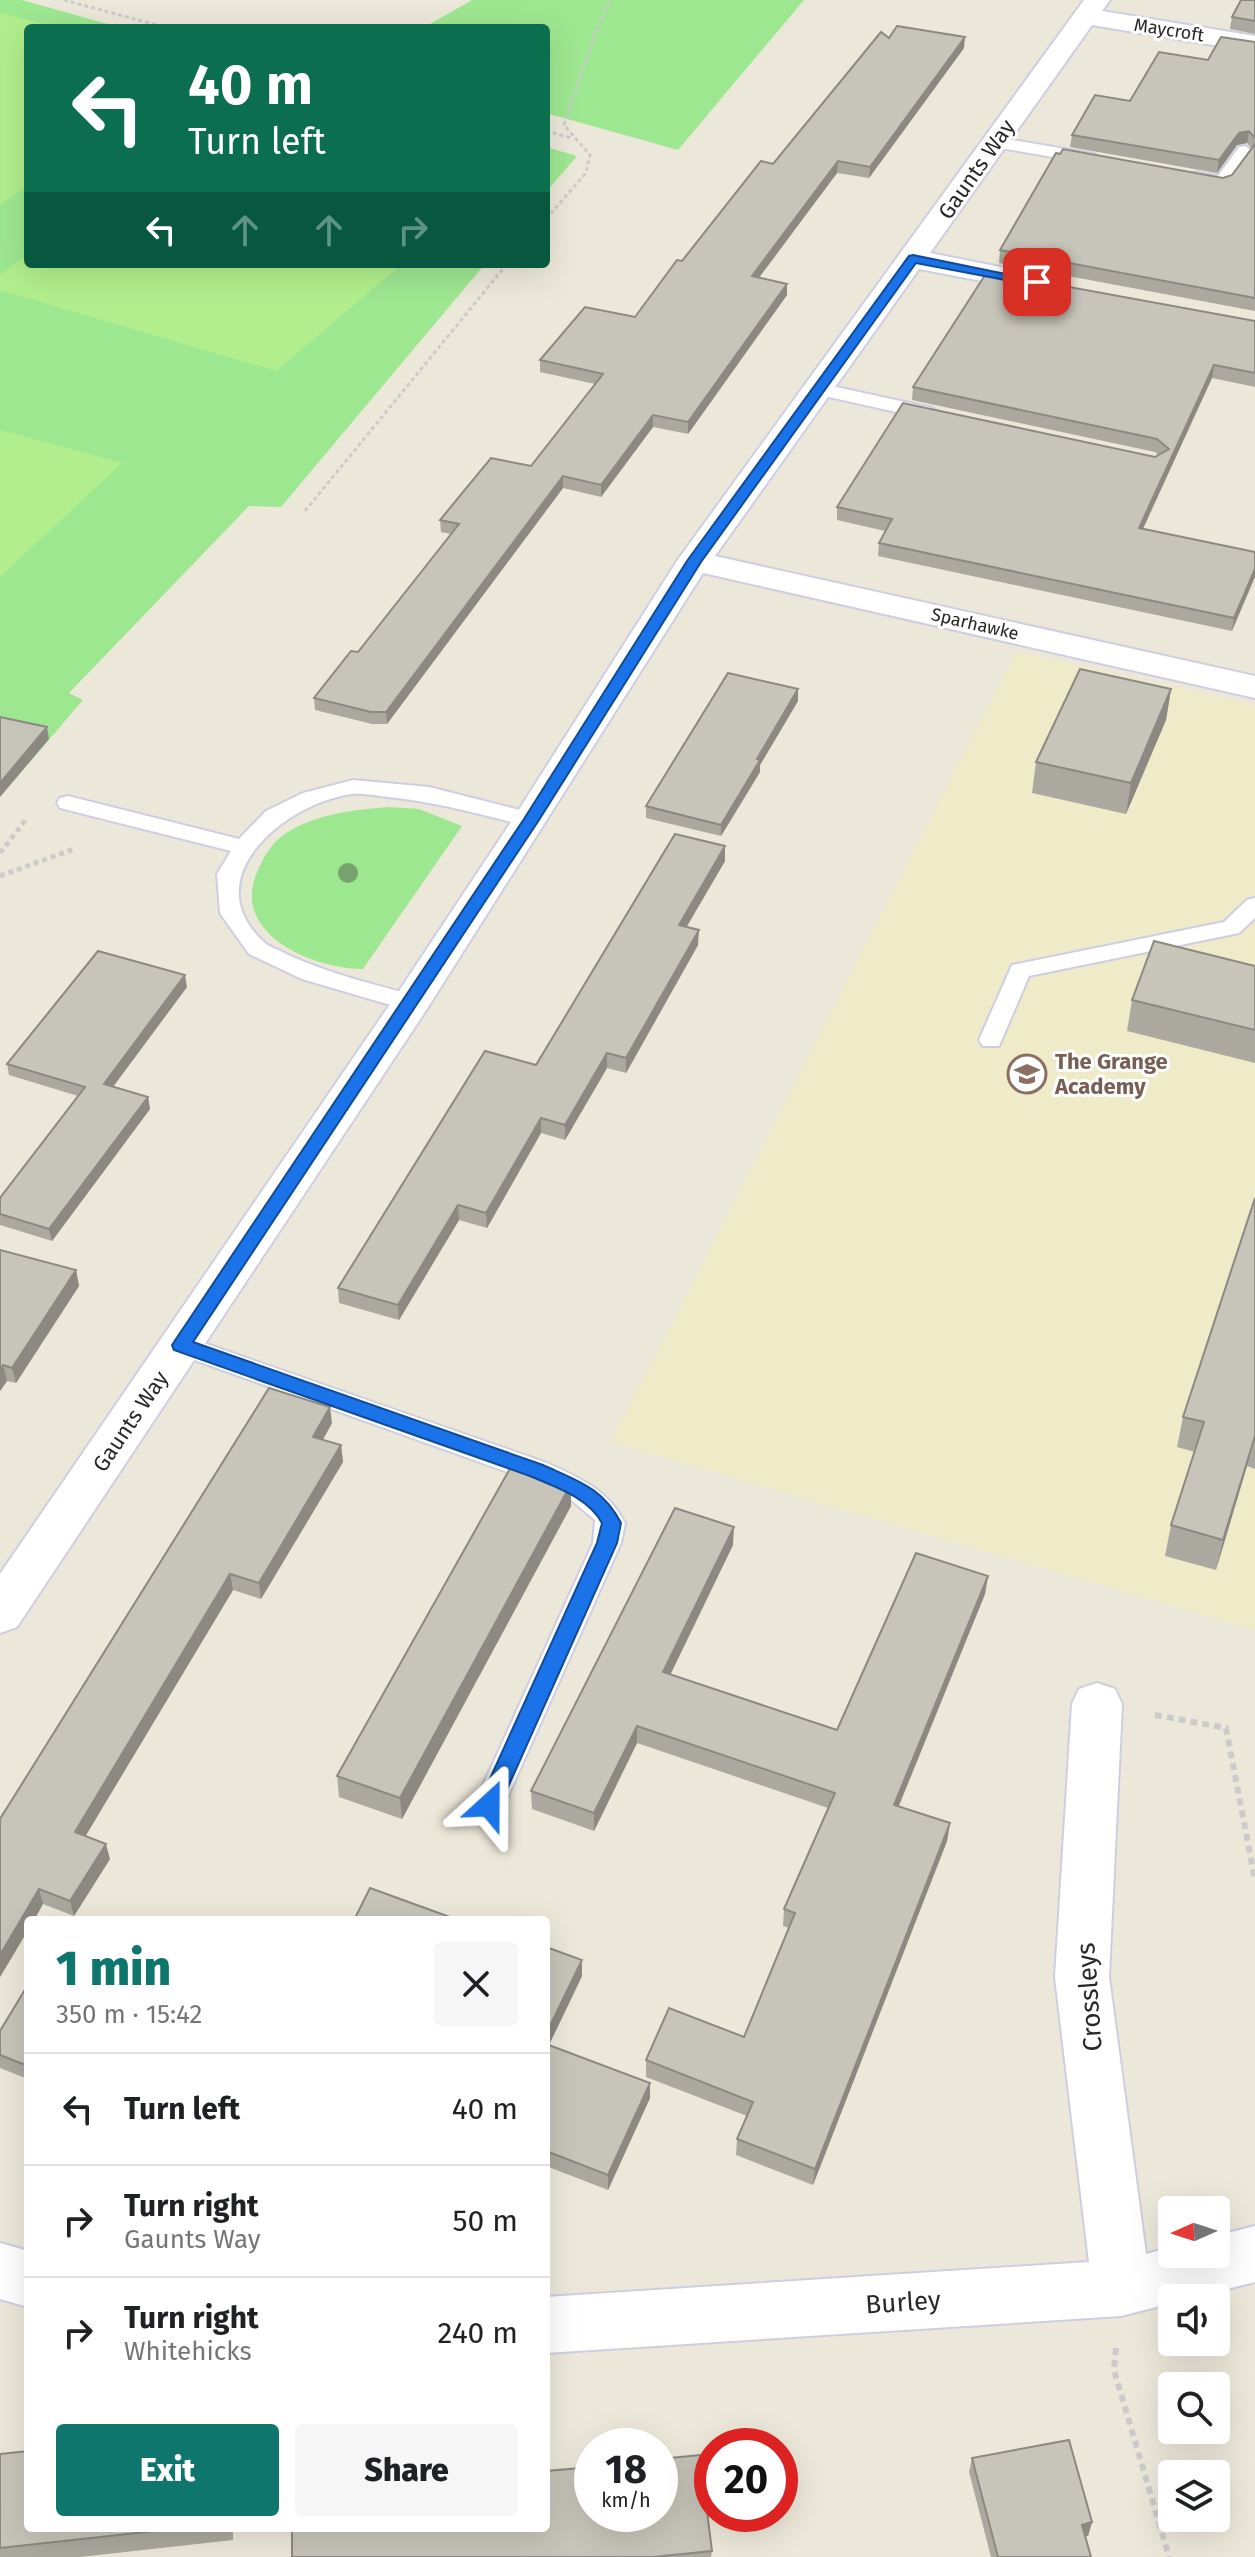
<!DOCTYPE html>
<meta charset="utf-8">
<style>
:root{--surface:#fff;--page:#f6f6f6;--text:#202124;--muted:#757577;--line:#e0e0e0;--accent:#0f766e}
body{margin:0;font-family:"Fira Sans",sans-serif;background:var(--page);color:var(--text);height:100vh;display:flex;flex-direction:column;font-size:30px;white-space:nowrap}
*{box-sizing:border-box;margin:0}
p{font-size:26px;color:var(--muted)}
.icon{flex:none;width:44px;height:44px;fill:none;stroke:currentColor;stroke-width:2;stroke-linecap:round;stroke-linejoin:round}
.map{position:relative;flex:1;overflow:hidden}
.drawer{position:absolute;left:24px;top:1916px;width:526px;height:616px;display:flex;flex-direction:column;background:var(--surface);border-radius:8px;box-shadow:0 8px 32px #0002}
.drawer>*{flex:none}
.hud{position:absolute;left:24px;top:24px;width:526px;height:244px;border-radius:8px;box-shadow:0 8px 32px #0002;background:#0b6e4f;color:#fff;overflow:hidden}
.needle{width:52px;rotate:267deg}
.tools{position:absolute;left:1158px;top:2196px;display:grid;gap:16px}
.tools a{display:grid;place-items:center;width:72px;height:72px;border-radius:8px;background:var(--surface);box-shadow:0 8px 32px #0002;font-size:40px}
.speed{position:absolute;left:574px;top:2428px;display:flex;gap:16px;font-size:40px;font-weight:700;text-align:center}
.speed>*{display:grid;place-content:center;width:104px;height:104px;border-radius:50%;background:var(--surface);box-shadow:0 8px 32px #0002;line-height:1}
.speed small{font-size:20px;font-weight:400}
.speed .limit{border:12px solid #d22;background:#fff;color:#111}
.pin{position:absolute;display:grid;place-items:center;width:68px;height:68px;color:#fff;margin:-34px;border-radius:16px;box-shadow:0 4px 12px #0006}
.me{position:absolute;width:88px;margin:-44px;rotate:24deg;stroke-linejoin:round;filter:drop-shadow(0 0 6px #0008)}
.turn{display:flex;align-items:center;gap:28px;height:168px;padding:0 32px;font-size:36px}
.turn .icon{width:104px;height:104px;stroke-width:2.5}
.turn b{display:block;font-size:56px;line-height:68px}
.lanes{display:flex;align-items:center;height:76px;padding:0 32px;background:#0003;justify-content:center;gap:40px;direction:ltr}
.lanes .off{opacity:.35}
.round{display:grid;place-items:center;flex:none;width:84px;height:84px;border-radius:8px;background:var(--page)}
.headline{display:flex;align-items:center;justify-content:space-between;height:136px;padding:0 32px}
h1{font-size:48px;font-weight:800;line-height:60px;color:var(--accent)}
.action{display:flex;gap:16px;margin-top:auto;padding:16px 32px}
.action a{flex:1;height:92px;border-radius:8px;background:var(--accent);color:#fff;font-size:32px;font-weight:800;line-height:92px;text-align:center}
.action a+a{background:var(--page);color:var(--text)}
ul{padding:0;list-style:none}
li{display:flex;align-items:center;gap:24px;height:112px;padding:0 32px;border-top:2px solid var(--line)}
li div{flex:1}
li b{display:block;font-size:30px}
li em{font-style:normal}
.map>svg:first-child{display:block}
.education{fill:#efeac7}
.green{fill:#9ee791}
.pitch{fill:#b2ef8c}
.lines{fill:none;stroke-linecap:round;stroke-linejoin:round}
.lane-casing{stroke:#cecee3;stroke-width:4}
.street-casing{stroke:#cecee3;stroke-width:4}
.path-far2{stroke:#cbcbcb;stroke-width:3;stroke-dasharray:4 3;stroke-linecap:butt}
.path-far1{stroke:#cbcbcb;stroke-width:5;stroke-dasharray:5 4;stroke-linecap:butt}
.path{stroke:#cbcbcb;stroke-width:6;stroke-dasharray:7 5;stroke-linecap:butt}
.lane{fill:#fff;fill-rule:evenodd}
.street{fill:#fff;fill-rule:evenodd}
.tree{fill:#76a26d}
.wall{fill:#aba99f}
.shaded-wall{fill:#8b8982}
.building{fill:#c7c4b9;stroke:#8b8982;stroke-width:2}
.route{fill:#1a73e8;stroke:#114b97;stroke-width:2}
.labels{text-anchor:middle;stroke-width:6;stroke-linejoin:round;paint-order:stroke}
.far-street-label{font-size:18px;fill:#282828;stroke:#fff}
.street-label{font-size:22px;fill:#282828;stroke:#fff}
.education-label{font-size:22px;font-weight:bold;fill:#785e54;stroke:#fff;text-anchor:start}
.near-street-label{font-size:26px;fill:#282828;stroke:#fff}
</style>
<div class="map">
<svg width="1255" height="2557" viewBox="0 0 1255 2557">
<rect width="100%" height="100%" fill="#ece8d9"/>
<path class="education" d="M1016,652L1255,705V1630L611,1442Z"/>
<g class="green">
<path d="M0,0H22L122,28H28V264H485L281,507L249,506L69,693L83,700L0,797Z"/>
<path d="M472,0H804L678,150L546,113V28H423Z"/>
<path d="M546,147L577,156L546,192Z"/>
<path d="M389,807L419,809L462,826L363,969C314,969 228,934 258,870C265,854 273,841 288,832C319,813 354,810 389,807Z"/>
</g>
<g class="pitch">
<path d="M0,13L59,28H28V185L0,205Z"/>
<path d="M28,255V264H402L276,371L0,290V275Z"/>
<path d="M0,430L122,463L0,577Z"/>
</g>
<g class="lines">
<defs>
<g id="lane">
<path d="M995,137L1094,154L1102,159L1094,164L989,146L987,142L989,138Z"/>
<path d="M1245,146L1253,151L1228,186L1195,182L1187,177L1195,172L1218,176L1239,147Z"/>
<path d="M818,383L932,408L941,414L932,420L811,393L809,389L811,385Z"/>
<path d="M353,780L429,787L539,815L542,820L539,825L531,827C483,815 437,802 388,797C377,796 363,793 352,794C285,803 193,879 265,943C270,948 280,950 286,954C329,974 374,984 419,997L423,1003L419,1009L411,1011L302,979L249,954L220,913L217,874L231,851L60,808L57,803L60,798L68,796L239,839L266,811L303,793Z"/>
<path d="M1255,898V918L1239,933L1029,976L999,1046H983L979,1040L1012,965L1224,922L1247,900Z"/>
<path d="M181,1335L547,1463C580,1478 608,1490 625,1523L621,1543L500,1814L489,1818L478,1814L474,1805L593,1543L595,1520L569,1498L527,1479L172,1352L168,1345L172,1338Z"/>
</g>
<g id="street">
<path d="M1084,0H1110L1102,11L1255,36V52L1092,25L930,253L1055,278L1059,284L1055,290L1044,293L919,269L715,556L1255,676V698L703,573L425,1012L17,1627L0,1633V1574L397,994L513,819L677,561Z"/>
<path d="M1097,1683L1115,1689L1122,1704L1109,1977L1146,2254L1172,2247V2254H1216V2236L1255,2226V2282L1191,2298H1172V2303L1121,2316L546,2353V2297L1089,2262L1055,1977L1072,1704L1079,1689Z"/>
<path d="M0,2243L28,2251V2307L0,2299Z"/>
</g>
</defs>
<use href="#lane" class="lane-casing"/>
<use href="#street" class="street-casing"/>
<g class="path-far2">
<path d="M64,0L168,28"/>
<path d="M546,131L572,138"/>
<path d="M546,219L586,173L590,155L564,125L601,18L611,0"/>
<path d="M305,511L507,264"/>
</g>
<g class="path-far1">
<path d="M0,853L27,818"/>
<path d="M0,876L74,849"/>
</g>
<g class="path">
<path d="M1155,1715L1226,1728L1255,1880"/>
<path d="M1116,2348L1114,2370L1169,2557"/>
</g>
<use href="#lane" class="lane"/>
<use href="#street" class="street"/>
</g>
<circle class="tree" cx="348" cy="873" r="10"/>
<g class="wall">
<path d="M1255,0V34L1230,29L1232,17Z"/>
<path d="M889,38L964,48L869,178L837,173L759,278L787,295L688,434L653,427L601,497L563,488L387,724H372L315,710L314,698L358,652L451,534L441,532L440,520L531,466L595,384L540,372V360L635,317L682,261Z"/>
<path d="M1255,42V311L999,263L1000,250L1232,175L1252,149L1247,143L1237,145L1217,173L1070,147L1072,135L1130,101L1208,60Z"/>
<path d="M1255,321V387L1212,378L1142,529L1255,552L1232,631L878,556L879,543L885,531L837,520V507L1155,457L1158,455L1155,452L912,400L913,387Z"/>
<path d="M798,689V701L760,765V772L721,836L646,818V806Z"/>
<path d="M1171,689L1166,720L1126,814L1032,793L1036,762Z"/>
<path d="M725,861L686,927L698,945L626,1073L607,1068L565,1140L541,1133L487,1228L459,1220L399,1320L339,1303L338,1288L536,1065Z"/>
<path d="M1255,966V1063L1127,1031L1132,1000Z"/>
<path d="M187,987L113,1087L148,1097L150,1109L52,1241L0,1225V1198L78,1096L9,1075L7,1064Z"/>
<path d="M1255,1198V1469L1247,1466L1216,1570L1165,1556L1171,1525L1195,1452L1177,1447L1183,1417Z"/>
<path d="M0,1250L76,1270L79,1286L16,1383L7,1381L0,1391Z"/>
<path d="M332,1423L323,1440L341,1445L343,1462L261,1599L233,1590L85,1836L110,1859L74,1916L43,1904L34,1920H28V1930L0,1977V1819Z"/>
<path d="M571,1484V1506L402,1819L339,1797L337,1776Z"/>
<path d="M733,1545L670,1674L837,1730L988,1576L985,1594L899,1806L950,1823L947,1841L813,2185L736,2155L737,2139L747,2116L646,2077V2060L744,2037L789,1928L783,1926L784,1909L828,1808L637,1743L594,1831L532,1809L531,1791Z"/>
<path d="M546,1947L582,1960V1976L549,2045L650,2083V2098L608,2190L546,2166Z"/>
<path d="M28,1989V2079L0,2068V2031Z"/>
<path d="M0,2454L28,2528H233V2540L80,2557H0Z"/>
<path d="M972,2458L1092,2522L1088,2536H1085L1091,2557H991L969,2472Z"/>
<path d="M712,2551L711,2557H292Z"/>
</g>
<g class="shaded-wall">
<path d="M965,37L964,48L869,178L870,167Z"/>
<path d="M1249,131L1247,143L1237,145L1217,173L1219,160L1239,133Z"/>
<path d="M838,161L837,173L751,288L752,276Z"/>
<path d="M787,284V295L688,434V422Z"/>
<path d="M1214,365L1212,378L1137,542L1139,528Z"/>
<path d="M653,415V427L601,497V485Z"/>
<path d="M563,476V488L387,724L386,712Z"/>
<path d="M1255,569V577L1232,631L1234,618Z"/>
<path d="M798,689V701L760,765V772L721,836V825Z"/>
<path d="M1171,689L1166,720L1126,814L1131,783Z"/>
<path d="M47,727L49,739L0,797V783Z"/>
<path d="M725,846V861L679,940V925Z"/>
<path d="M699,930L698,945L626,1073V1058Z"/>
<path d="M185,975L187,987L106,1096L104,1084Z"/>
<path d="M607,1053V1068L565,1140V1125Z"/>
<path d="M148,1097L150,1109L52,1241L49,1229Z"/>
<path d="M541,1118V1133L487,1228L486,1213Z"/>
<path d="M458,1205L459,1220L399,1320L398,1305Z"/>
<path d="M76,1270L79,1286L16,1383L12,1368Z"/>
<path d="M3,1365L7,1381L0,1391V1370Z"/>
<path d="M330,1407L332,1423L315,1453L313,1437Z"/>
<path d="M1254,1436L1247,1466L1216,1570L1223,1540Z"/>
<path d="M341,1445L343,1462L261,1599L259,1583Z"/>
<path d="M571,1484V1506L402,1819L400,1798Z"/>
<path d="M734,1527L733,1545L663,1690V1672Z"/>
<path d="M230,1574L233,1590L79,1847L75,1832Z"/>
<path d="M988,1576L985,1594L892,1822L894,1805Z"/>
<path d="M637,1726V1743L594,1831V1813Z"/>
<path d="M950,1823L947,1841L813,2185L815,2169Z"/>
<path d="M106,1844L110,1859L74,1916L70,1901Z"/>
<path d="M39,1889L43,1904L34,1920H28V1930L0,1977V1955Z"/>
<path d="M582,1960V1976L546,2051V2034Z"/>
<path d="M650,2083V2098L608,2190V2175Z"/>
<path d="M1092,2522L1088,2536L1078,2538L1082,2525Z"/>
</g>
<g class="building">
<path d="M1241,0H1255V21L1232,17Z"/>
<path d="M897,26L965,37L870,167L838,161L752,276L787,284L688,422L653,415L601,485L563,476L386,712H371L314,698L351,651L358,652L459,524L440,520L491,458L531,466L603,374L540,360L585,307L635,317L677,260L682,261L761,161L773,164L881,32L889,38Z"/>
<path d="M1221,37L1255,42V138L1249,131L1239,133L1219,160L1072,135L1095,95L1130,101L1159,52L1208,60Z"/>
<path d="M1255,144V298L1000,250L1056,153L1060,154L1063,149L1223,178L1232,175Z"/>
<path d="M987,272L1255,321V373L1214,365L1139,528L1255,552V569L1234,618L879,543L892,519L837,507L903,403L1155,457L1169,449L1157,439L913,387Z"/>
<path d="M1080,669L1171,689L1131,783L1036,762Z"/>
<path d="M728,673L798,689L757,759L760,760L721,825L646,806Z"/>
<path d="M0,717L47,727L0,783Z"/>
<path d="M675,834L725,846L679,925L699,930L626,1058L607,1053L565,1125L541,1118L486,1213L458,1205L398,1305L338,1288L485,1051L536,1065Z"/>
<path d="M1154,941L1255,966V1030L1132,1000Z"/>
<path d="M98,951L185,975L104,1084L148,1097L49,1229L0,1214V1198L85,1087L7,1064Z"/>
<path d="M1255,1198V1436L1223,1540L1171,1525L1204,1422L1183,1417Z"/>
<path d="M0,1250L76,1270L12,1368L3,1365L0,1370Z"/>
<path d="M269,1388L330,1407L313,1437L341,1445L259,1583L230,1574L75,1832L106,1844L70,1901L39,1889L0,1955V1819Z"/>
<path d="M512,1465L571,1484L400,1798L337,1776Z"/>
<path d="M675,1508L734,1527L663,1672L837,1730L916,1553L988,1576L894,1805L950,1823L815,2169L737,2139L753,2102L646,2060L669,2008L744,2037L795,1913L784,1909L835,1793L637,1726L594,1813L531,1791Z"/>
<path d="M370,1888L458,1920H354Z"/>
<path d="M546,1947L582,1960L546,2034Z"/>
<path d="M26,1988L28,1989V2066L0,2055V2031Z"/>
<path d="M546,2044L650,2083L608,2175L546,2151Z"/>
<path d="M1069,2440L1092,2522L1082,2525L1091,2557H998L972,2458Z"/>
<path d="M28,2451V2528H182L0,2548V2454Z"/>
<path d="M700,2455L712,2551L653,2557H292V2528H546V2471L592,2467V2514H660V2459Z"/>
</g>
<path class="route" d="M913,255L1044,282L1037,286L916,263L701,562L539,820L193,1342L543,1465C578,1481 603,1488 621,1523L617,1543L500,1805L497,1811L489,1814L481,1811L478,1805L597,1543L602,1523C588,1497 555,1487 530,1476L174,1350L172,1345L524,819L687,561L909,256Z"/>
<defs>
<symbol id="school-ring" viewBox="-11 -11 22 22"><circle r="9.5" fill="#fff" stroke="#8d6e63" stroke-width="1.5"/><path d="M0-5L7-2L0 1L-7-2ZM-4 1L0 2.5L4 1V4Q0 6-4 4Z" fill="#8d6e63"/></symbol>
</defs>
<g fill-rule="evenodd">
<use href="#school-ring" x="1005" y="1052" width="44" height="44"/>
</g>
<g class="labels">
<g class="far-street-label">
<text transform="translate(1169 30) rotate(9)" y="6">Maycroft</text>
<text transform="translate(975 624) rotate(13)" y="6">Sparhawke</text>
</g>
<g class="street-label">
<text transform="translate(976 169) rotate(-55)" y="8">Gaunts Way</text>
<text transform="translate(130 1421) rotate(-56)" y="8">Gaunts Way</text>
</g>
<g class="education-label">
<text x="1055" y="1069">The Grange<tspan x="1055" dy="25">Academy</tspan></text>
</g>
<g class="near-street-label">
<text transform="translate(1089 1997) rotate(-94)" y="9">Crossleys</text>
<text transform="translate(903 2302) rotate(-4)" y="9">Burley</text>
</g>
</g>
</svg>
<div class="tools">
<a><svg class="needle" viewBox="-14 -14 28 28"><path d="M0-13l5 13h-10z" fill="#e53935"/><path d="M0 13l5-13h-10z" fill="#757577"/></svg></a>
<a><svg class="icon" aria-label="sound" viewBox="0 0 24 24"><path d="M4 9h4l5-4v14l-5-4H4zM17 9q2 3 0 6"/></svg></a>
<a><svg class="icon" aria-label="search" viewBox="0 0 24 24"><circle cx="10" cy="10" r="6"/><path d="M15 15l6 6"/></svg></a>
<a><svg class="icon" aria-label="layers" viewBox="0 0 24 24"><path d="M12 4l9 5-9 5-9-5zM3 14l9 5 9-5"/></svg></a>
</div>
<div class="speed"><div>18<small>km/h</small></div><div class="limit">20</div></div>
<div class="pin" style="left:1037px;top:282px;background:#d93025"><svg class="icon" aria-label="arrive" viewBox="0 0 24 24"><path d="M6 21V4h12l-3 4 3 4H6"/></svg></div>
<svg class="me" style="left:489px;top:1805px" viewBox="-20 -20 40 40"><path d="M0-17L14 15 0 8-14 15z" fill="#1a73e8" stroke="#fff" stroke-width="4"/></svg>
<div class="hud">
<div class="turn"><svg class="icon" aria-label="left" viewBox="0 0 24 24"><path d="M17 20v-9H6M10 6l-5 5 5 5"/></svg><div><b>40 m</b>Turn left</div></div>
<div class="lanes"><svg class="icon" aria-label="left" viewBox="0 0 24 24"><path d="M17 20v-9H6M10 6l-5 5 5 5"/></svg><svg class="icon off" aria-label="ahead" viewBox="0 0 24 24"><path d="M12 20V5M6 11l6-6 6 6"/></svg><svg class="icon off" aria-label="ahead" viewBox="0 0 24 24"><path d="M12 20V5M6 11l6-6 6 6"/></svg><svg class="icon off" aria-label="right" viewBox="0 0 24 24"><path d="M7 20v-9h11M14 6l5 5-5 5"/></svg></div>
</div>
<section class="drawer">
<div class="headline"><div><h1>1 min</h1><p>350 m · 15:42</p></div><a class="round"><svg class="icon" aria-label="close" viewBox="0 0 24 24"><path d="M6 6l12 12M18 6L6 18"/></svg></a></div>
<ul>
<li><svg class="icon" aria-label="left" viewBox="0 0 24 24"><path d="M17 20v-9H6M10 6l-5 5 5 5"/></svg><div><b>Turn left</b></div><em>40 m</em></li>
<li><svg class="icon" aria-label="right" viewBox="0 0 24 24"><path d="M7 20v-9h11M14 6l5 5-5 5"/></svg><div><b>Turn right</b><p>Gaunts Way</p></div><em>50 m</em></li>
<li><svg class="icon" aria-label="right" viewBox="0 0 24 24"><path d="M7 20v-9h11M14 6l5 5-5 5"/></svg><div><b>Turn right</b><p>Whitehicks</p></div><em>240 m</em></li>
</ul>
<div class="action"><a>Exit</a><a>Share</a></div>
</section>
</div>
